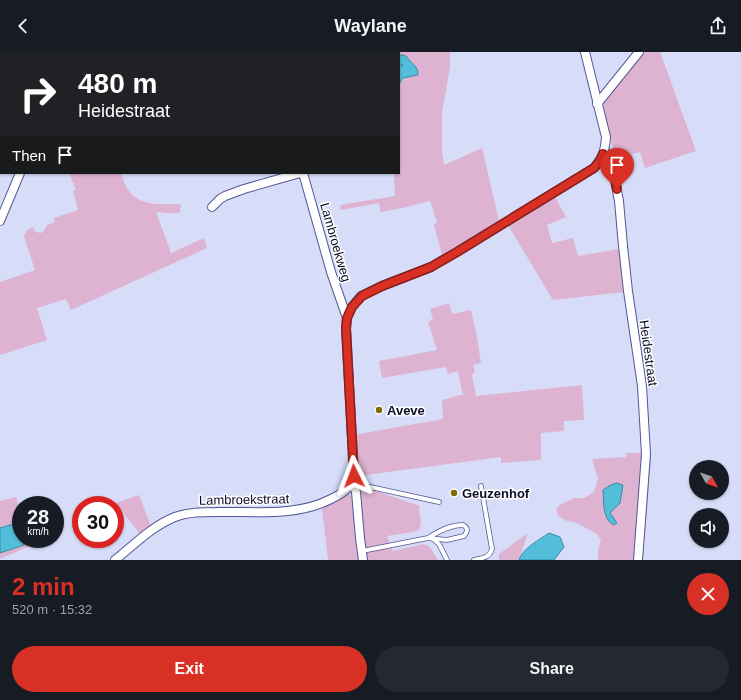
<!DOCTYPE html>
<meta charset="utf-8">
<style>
:root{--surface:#171b24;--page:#242831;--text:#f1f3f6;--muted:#9ea1a6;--accent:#d93025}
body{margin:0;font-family:Helvetica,sans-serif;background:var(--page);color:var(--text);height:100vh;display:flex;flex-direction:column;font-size:15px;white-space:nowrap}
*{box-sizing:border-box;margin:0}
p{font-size:13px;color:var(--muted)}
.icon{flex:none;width:22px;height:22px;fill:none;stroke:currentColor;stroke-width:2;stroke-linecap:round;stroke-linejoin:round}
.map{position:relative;height:508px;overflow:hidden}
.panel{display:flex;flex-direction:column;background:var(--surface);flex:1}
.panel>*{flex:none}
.hud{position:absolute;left:0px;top:0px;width:400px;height:122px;box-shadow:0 1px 3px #0004;background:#202124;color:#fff;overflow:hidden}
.needle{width:26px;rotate:130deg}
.fabs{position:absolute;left:689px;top:408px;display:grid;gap:8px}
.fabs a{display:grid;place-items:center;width:40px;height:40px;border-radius:50%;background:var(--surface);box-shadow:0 1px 3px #0004;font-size:20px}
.speed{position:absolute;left:12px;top:444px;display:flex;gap:8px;font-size:20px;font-weight:700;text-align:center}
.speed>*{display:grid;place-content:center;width:52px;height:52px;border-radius:50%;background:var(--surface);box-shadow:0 1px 3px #0004;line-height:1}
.speed small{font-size:10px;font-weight:400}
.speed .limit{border:6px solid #d22;background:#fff;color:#111}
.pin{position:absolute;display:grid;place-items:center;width:34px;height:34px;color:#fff;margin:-41px -17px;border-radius:50% 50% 50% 0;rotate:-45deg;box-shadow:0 0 4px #0007}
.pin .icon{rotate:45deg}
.me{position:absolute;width:44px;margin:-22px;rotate:357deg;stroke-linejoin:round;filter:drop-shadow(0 0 3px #0008)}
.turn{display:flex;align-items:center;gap:14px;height:84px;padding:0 12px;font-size:18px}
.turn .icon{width:52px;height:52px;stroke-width:2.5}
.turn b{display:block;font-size:28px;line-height:34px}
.then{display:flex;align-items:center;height:38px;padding:0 12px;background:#0003;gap:8px;font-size:15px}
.round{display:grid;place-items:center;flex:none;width:42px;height:42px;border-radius:21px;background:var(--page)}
.summary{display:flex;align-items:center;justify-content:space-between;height:68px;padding:0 12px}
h1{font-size:24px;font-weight:600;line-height:30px;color:var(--accent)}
.action{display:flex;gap:8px;margin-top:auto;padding:8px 12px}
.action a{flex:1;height:46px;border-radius:24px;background:var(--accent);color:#fff;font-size:16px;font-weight:600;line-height:46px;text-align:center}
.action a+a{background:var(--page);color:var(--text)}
header{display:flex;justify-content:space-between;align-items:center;height:52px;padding:0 12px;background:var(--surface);font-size:18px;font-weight:600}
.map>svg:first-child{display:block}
.green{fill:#deb3d1}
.water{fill:#53bed9;stroke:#3e89a3}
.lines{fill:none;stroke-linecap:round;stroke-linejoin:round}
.service-casing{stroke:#515894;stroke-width:5.5}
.minor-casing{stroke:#515894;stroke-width:10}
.service{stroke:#fff;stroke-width:4}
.minor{stroke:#fff;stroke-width:8}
.route-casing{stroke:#8d1f18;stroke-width:10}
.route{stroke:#d93025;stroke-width:7}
.poi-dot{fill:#806d09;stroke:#fff;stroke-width:1.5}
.labels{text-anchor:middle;stroke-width:3;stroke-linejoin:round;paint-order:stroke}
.street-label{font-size:13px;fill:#0c0e26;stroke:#fff}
.poi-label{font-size:13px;font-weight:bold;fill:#0c0e26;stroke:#fff;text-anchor:start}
</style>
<header><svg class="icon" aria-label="back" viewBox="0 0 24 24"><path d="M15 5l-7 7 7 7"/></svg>Waylane<svg class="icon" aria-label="share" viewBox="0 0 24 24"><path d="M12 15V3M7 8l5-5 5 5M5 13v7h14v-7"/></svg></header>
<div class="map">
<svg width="741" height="508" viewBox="0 0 741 508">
<rect width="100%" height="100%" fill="#d7ddf9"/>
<g class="green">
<path d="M386,0H450V15L442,61V100L444,113L482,96L499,169L442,203L434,173L437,170L430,149L403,156L380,160L379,151L341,158L340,153L395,144L394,121H399V32C404,26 407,24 415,24L408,7L403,3H399V1H386Z"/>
<path d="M644,0H660L696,99L645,116L640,100L616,107L603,58L604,50Z"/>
<path d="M69,121H121C130,154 151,153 181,152L180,160C172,163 164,160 156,160L171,201L204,186L207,196L71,258L66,247L37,256L47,288L0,303V230L35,218L24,185C25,179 28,177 33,175L35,179L40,181L43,180L47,173L55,170L54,166L78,158L73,139L76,138Z"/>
<path d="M555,145L566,165L547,173L552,191L573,186L578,204L620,197L625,240L553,248L508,173Z"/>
<path d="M449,251L452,262L471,258L477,285L481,311L473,313L475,319L472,323L476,344L582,333L584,368L564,369V379L541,381V408L501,411V405L358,424L355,385L359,382L443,367L442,348L464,342L462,340L458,319L448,322L446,315L382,326L379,309L437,298L428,270L433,267L430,257Z"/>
<path d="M626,401H642L651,407L647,458L643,508H600L598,507V498L601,488L597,482L575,470L567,469L561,466L558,463L556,457L560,453L574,446H584L594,440L598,427L592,407L626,405Z"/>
<path d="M360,436L373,438L420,454L419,459L421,468L420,477L414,480L387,484L393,499L423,492L429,494L438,508H366Z"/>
<path d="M349,442L353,446L359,508H328L322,456L346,443Z"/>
<path d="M139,443L151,474L140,482L116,451Z"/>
<path d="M16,445L21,460V482L19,480L17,472L0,476V449Z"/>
<path d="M528,481L519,508H499V502Z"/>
<path d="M24,487H32L34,492L0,507V501L24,493L25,489Z"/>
</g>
<g class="water">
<path d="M399,3H403L406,4C410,11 419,14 418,23L403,26L399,32V15L403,13L399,12Z"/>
<path d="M616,431L623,433L620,451L610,461L617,471L613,473C602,465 604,451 603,438L609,434Z"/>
<path d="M17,471L19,480L21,482V487H24L25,489L24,493L0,501V476Z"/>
<path d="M549,481L560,485L564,495L554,508H519C523,496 539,488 549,481Z"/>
</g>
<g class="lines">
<defs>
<g id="service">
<path d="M352,431L439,450"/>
<path d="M433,487L439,492L447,508"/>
<path d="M362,499L428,486L447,488L464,484L466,481C468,478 467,475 463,473C450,473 439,479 428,486"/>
<path d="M474,508C483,506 489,506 492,497L481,434"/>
</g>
<g id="minor">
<path d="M188,0L190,1"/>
<path d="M81,1V0"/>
<path d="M597,52L639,0"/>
<path d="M603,102L607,105L612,113L619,149L623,194L628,239L642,334L646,402L638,508"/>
<path d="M303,121L331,220L347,266"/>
<path d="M212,155L220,147L225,144L244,137L300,121"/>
<path d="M0,169L20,121"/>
<path d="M352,431L356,440L360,486L363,508"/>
<path d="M115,508C134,493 152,474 175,465C188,460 203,460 217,460C255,459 296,465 331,447C343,441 350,437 354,424L346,276L347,266L352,255L361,244L382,234L431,215L457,200L594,116C603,105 605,99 606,85L585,0"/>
</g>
</defs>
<use href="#service" class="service-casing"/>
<use href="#minor" class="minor-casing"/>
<use href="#service" class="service"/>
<use href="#minor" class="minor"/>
</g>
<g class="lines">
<defs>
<path id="route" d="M354,424L346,276L347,266L352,255L362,244L382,234L431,215L457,200L594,116L600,109L603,102C614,110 614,125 617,137"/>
</defs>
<use href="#route" class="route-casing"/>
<use href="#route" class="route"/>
</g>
<g class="poi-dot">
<circle cx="379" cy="358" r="4"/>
<circle cx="454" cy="441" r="4"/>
</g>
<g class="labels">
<g class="street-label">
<text transform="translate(336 190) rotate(74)" y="5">Lambroekweg</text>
<text transform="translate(649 301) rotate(82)" y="5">Heidestraat</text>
<text transform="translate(244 447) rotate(-1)" y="5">Lambroekstraat</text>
</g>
<g class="poi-label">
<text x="387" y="363">Aveve</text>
<text x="462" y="446">Geuzenhof</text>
</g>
</g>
</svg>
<div class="fabs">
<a><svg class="needle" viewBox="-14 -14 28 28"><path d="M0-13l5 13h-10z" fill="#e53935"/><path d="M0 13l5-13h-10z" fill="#9ea1a6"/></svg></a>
<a><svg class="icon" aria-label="sound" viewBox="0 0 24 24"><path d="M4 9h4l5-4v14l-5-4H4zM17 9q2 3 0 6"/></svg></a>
</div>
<div class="speed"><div>28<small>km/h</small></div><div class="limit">30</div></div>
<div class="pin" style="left:617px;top:137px;background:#d93025"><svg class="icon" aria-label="arrive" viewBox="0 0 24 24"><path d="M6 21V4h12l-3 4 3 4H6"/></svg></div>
<svg class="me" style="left:354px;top:424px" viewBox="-20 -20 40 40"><path d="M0-17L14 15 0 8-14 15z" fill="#d93025" stroke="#fff" stroke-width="4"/></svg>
<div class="hud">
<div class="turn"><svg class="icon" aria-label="right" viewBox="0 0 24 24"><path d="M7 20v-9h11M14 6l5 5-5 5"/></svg><div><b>480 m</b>Heidestraat</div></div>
<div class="then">Then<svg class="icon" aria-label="arrive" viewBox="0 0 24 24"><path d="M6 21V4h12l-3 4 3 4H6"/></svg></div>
</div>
</div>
<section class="panel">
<div class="summary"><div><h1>2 min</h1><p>520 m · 15:32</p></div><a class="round" style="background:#d93025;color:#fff"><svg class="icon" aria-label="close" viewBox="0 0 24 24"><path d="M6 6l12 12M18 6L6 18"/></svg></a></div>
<div class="action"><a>Exit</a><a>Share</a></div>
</section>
